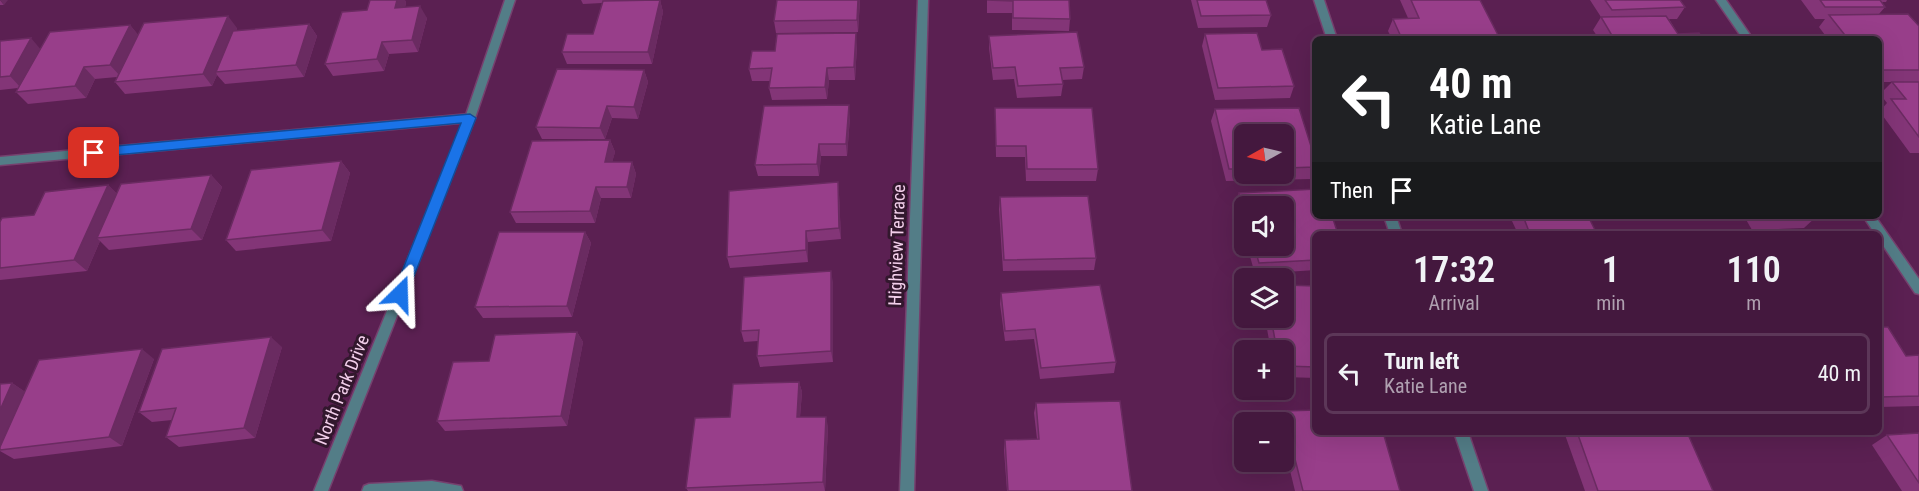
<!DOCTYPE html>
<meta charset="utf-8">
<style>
:root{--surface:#44183e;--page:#4e2549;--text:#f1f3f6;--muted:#afa0b0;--line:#5c3758}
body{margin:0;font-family:"Roboto Condensed",sans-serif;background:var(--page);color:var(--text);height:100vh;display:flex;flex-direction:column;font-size:22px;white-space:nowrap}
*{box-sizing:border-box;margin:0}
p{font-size:20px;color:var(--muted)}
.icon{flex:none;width:33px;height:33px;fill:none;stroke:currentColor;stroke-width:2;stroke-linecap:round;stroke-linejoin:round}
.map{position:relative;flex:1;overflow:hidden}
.details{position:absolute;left:1312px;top:231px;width:570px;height:204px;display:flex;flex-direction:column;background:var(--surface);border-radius:9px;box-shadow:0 6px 24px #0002,0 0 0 2px var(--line)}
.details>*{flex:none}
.hud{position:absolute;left:1312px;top:36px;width:570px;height:183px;border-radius:9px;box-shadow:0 6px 24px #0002,0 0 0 2px var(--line);background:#202124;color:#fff;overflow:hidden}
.needle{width:39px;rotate:262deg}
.controls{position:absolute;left:1234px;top:124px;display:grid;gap:12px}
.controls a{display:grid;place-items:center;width:60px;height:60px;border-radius:9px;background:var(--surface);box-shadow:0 6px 24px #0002,0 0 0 2px var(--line);font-size:30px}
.pin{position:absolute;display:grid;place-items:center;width:51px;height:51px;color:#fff;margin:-26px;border-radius:12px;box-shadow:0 3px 9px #0006}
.me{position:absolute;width:66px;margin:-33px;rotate:22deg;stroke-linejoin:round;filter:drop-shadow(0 0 4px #0008)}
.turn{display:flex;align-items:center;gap:21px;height:126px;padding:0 18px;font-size:27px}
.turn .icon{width:78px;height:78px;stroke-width:2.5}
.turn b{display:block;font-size:42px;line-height:51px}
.then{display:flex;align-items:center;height:57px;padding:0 18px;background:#0003;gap:12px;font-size:22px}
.eta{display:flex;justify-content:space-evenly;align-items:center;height:102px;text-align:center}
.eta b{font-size:36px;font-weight:600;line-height:42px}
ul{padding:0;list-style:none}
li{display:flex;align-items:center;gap:18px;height:81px;margin:0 12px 9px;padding:0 6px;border:3px solid var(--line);border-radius:9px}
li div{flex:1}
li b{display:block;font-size:22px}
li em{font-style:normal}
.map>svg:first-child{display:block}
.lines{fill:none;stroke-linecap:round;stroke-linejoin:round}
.minor-casing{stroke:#76406e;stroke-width:3}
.tertiary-casing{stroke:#76406e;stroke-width:3}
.minor{fill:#537d87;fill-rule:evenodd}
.tertiary{fill:#537d87;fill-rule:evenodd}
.wall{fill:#833577;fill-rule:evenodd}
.shaded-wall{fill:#6a2b61}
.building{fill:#983e8a;stroke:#6a2b61;stroke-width:1.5}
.route{fill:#1a73e8;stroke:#114b97;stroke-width:1.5}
.labels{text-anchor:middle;stroke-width:6;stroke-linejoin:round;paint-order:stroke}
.street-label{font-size:18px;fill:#f3cfeb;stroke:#32172d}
</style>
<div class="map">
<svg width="1919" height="491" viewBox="0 0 1919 491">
<rect width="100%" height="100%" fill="#5b2052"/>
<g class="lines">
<defs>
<g id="minor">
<path d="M918,0H928L914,491H900Z"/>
<path d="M1314,0H1324L1337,39H1327Z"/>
<path d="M1716,0H1726L1753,39H1743Z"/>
<path d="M470,114L475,118L470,122L0,165V157Z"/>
<path d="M1384,216H1396L1402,234H1390Z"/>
<path d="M1863,216H1875L1919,279V294L1915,293L1880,241V234H1875Z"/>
<path d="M1454,432H1468L1488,491H1474Z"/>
</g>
<g id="tertiary">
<path d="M505,0H515L475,118L328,491H314L465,118Z"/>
<path d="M432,481L461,486L463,491H362L364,486L369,484Z"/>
</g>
</defs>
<use href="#minor" class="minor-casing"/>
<use href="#tertiary" class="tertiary-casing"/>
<use href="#minor" class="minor"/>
<use href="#tertiary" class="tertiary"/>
</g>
<g class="wall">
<path d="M0,0L4,5H0Z"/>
<path d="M397,0H405L406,3L405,7L427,18L418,52L389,54L384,71L333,76L325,64L367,10Z"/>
<path d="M581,0H660L663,12L652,64H567L562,52L593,34L602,3L583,4Z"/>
<path d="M777,0H860L858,32L776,33L774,21Z"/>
<path d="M987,0H1069L1070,19L1069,31L1012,30V13H987Z"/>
<path d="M1191,0H1266L1271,15L1267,27L1198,28Z"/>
<path d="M1400,0H1480L1500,39H1392L1388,31L1393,19L1408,18Z"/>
<path d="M1590,0H1680L1685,7L1677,19H1669L1678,34L1703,39H1599L1593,30L1601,17Z"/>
<path d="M1801,0H1887L1886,2H1882L1885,7L1879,14L1919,26V153H1910L1880,112V111L1887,103L1880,94L1892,82H1880V39H1828L1819,27L1825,19H1815Z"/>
<path d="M309,24L317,36L304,77L225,84L217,75L212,86L125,94L115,82L117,77L95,79L86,98L28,104L16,92L18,88L0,90V41L40,49L130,25L138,35L237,28L236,31Z"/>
<path d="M1205,34L1262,50L1294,86L1290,98L1215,100L1202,46Z"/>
<path d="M989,36L1084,67L1082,79L1062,80L1063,84L1061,96L1017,98L1014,79L993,80L989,48Z"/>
<path d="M857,45L855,80H829L827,99L772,100L769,88L770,81H752L749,69L775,51Z"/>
<path d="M644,70L648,82L638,119L612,118L605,139H542L536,127Z"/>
<path d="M995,108L1098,169L1096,181H1026L1025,157H996Z"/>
<path d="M1299,108L1316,162V172L1312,179L1226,181L1211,121L1215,109ZM1245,135H1284V174H1245Z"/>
<path d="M850,117L847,156H821L819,176H758L755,165Z"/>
<path d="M610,140L615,152L612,162H632L636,174L631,198H601L595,223H516L510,212Z"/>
<path d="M341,161L350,173L331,241L236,251L226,240Z"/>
<path d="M211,175L222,187L202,240L109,250L100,241L87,271L0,280V222L34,215L108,185L117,194Z"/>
<path d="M838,182L839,194L841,239L808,242V262L730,268L727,257Z"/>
<path d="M1239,193L1316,234V270L1255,274L1247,246H1284L1245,207V240L1235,205Z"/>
<path d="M1000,197L1096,258L1094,270L1003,271L999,209Z"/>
<path d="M1516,216H1588L1597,234H1518L1512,221Z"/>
<path d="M1744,216H1816V217L1804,228L1752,230Z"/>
<path d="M585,232L591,243L572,317L483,318L475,307Z"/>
<path d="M833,282V362L760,367L757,356L758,341L744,342L741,331Z"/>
<path d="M1316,286V378L1284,377V351H1271L1265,318H1284Z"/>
<path d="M1001,293L1116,362L1114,373L1040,379L1034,339L1005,341L1000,304Z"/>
<path d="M1880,327L1906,356L1919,355V406L1880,407Z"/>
<path d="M577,332L583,342L567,426L445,431L437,421L489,361Z"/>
<path d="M282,347L255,438L179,447L166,437L172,420L152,422L139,412Z"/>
<path d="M154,359L122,446L14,459L0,451V384L12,383L25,392Z"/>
<path d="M799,382L802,392L800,417L828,426L825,491H688L686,488L730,417Z"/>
<path d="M1036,403L1132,491H1007L1004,450L1005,440L1037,439L1034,413Z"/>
<path d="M1283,411L1400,491H1295L1284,446V423H1279L1278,421Z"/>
<path d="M1564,432H1687L1713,491H1585Z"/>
<path d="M1919,433V491H1902L1872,445L1887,435Z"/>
</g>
<g class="shaded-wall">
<path d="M0,0H8L4,5Z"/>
<path d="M397,0H405L406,3L402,20L395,8Z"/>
<path d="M660,0L663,12L652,64L648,52Z"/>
<path d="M858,0H860L858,32L857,20Z"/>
<path d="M420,6L427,18L418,52L412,40Z"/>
<path d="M228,16L237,28L218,72H216L217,75L212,86L203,74Z"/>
<path d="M309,24L317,36L304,77L296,65Z"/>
<path d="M130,25L140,37L121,77L110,65Z"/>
<path d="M856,33L857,45L855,80L854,67Z"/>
<path d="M31,38L42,51L21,88L10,76Z"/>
<path d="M382,42L389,54L384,71L377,59Z"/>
<path d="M84,67L95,79L86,98L75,86Z"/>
<path d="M827,68L829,80L827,99L825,87Z"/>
<path d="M644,70L648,82L638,119L634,107Z"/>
<path d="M849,105L850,117L847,156L846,144Z"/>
<path d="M607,106L612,118L605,139L600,128Z"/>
<path d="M610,140L615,152L609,174L605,162Z"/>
<path d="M819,144L821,156L819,176L817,164Z"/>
<path d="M341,161L350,173L331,241L322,230Z"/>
<path d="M632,162L636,174L631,198L627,187Z"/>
<path d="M211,175L222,187L202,240L191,229Z"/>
<path d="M838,182L839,194L841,239L839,228Z"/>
<path d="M108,185L120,197L97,238L100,241L87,271L74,260Z"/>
<path d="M596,187L601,198L595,223L590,211Z"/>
<path d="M806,231L808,242V262L806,250Z"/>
<path d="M585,232L591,243L572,317L567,306Z"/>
<path d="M831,271L833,282V362L831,351Z"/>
<path d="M577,332L583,342L567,426L561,416Z"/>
<path d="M271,337L282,347L255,438L244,428Z"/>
<path d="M142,349L154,359L122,446L109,437Z"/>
<path d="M799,382L802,392L799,427L797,417Z"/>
<path d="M12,383L27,393L0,447V410Z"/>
<path d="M826,417L828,426L825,491L823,482Z"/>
</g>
<g class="building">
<path d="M370,0H397L395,8L420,6L412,40L382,42L377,59L325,64L342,12L367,10Z"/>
<path d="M660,0L648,52H562L567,34H593L603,1Z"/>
<path d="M777,0H858L857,20L774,21Z"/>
<path d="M987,0H1069L1070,19L1013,18V1Z"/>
<path d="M1197,0H1266L1271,15L1201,16Z"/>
<path d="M1411,0H1480L1500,39H1402L1393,19L1419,18Z"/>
<path d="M1605,0H1680L1685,7L1612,10Z"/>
<path d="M1820,0H1880L1885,7H1825Z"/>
<path d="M1908,14L1919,26V70H1880V39H1848L1829,15Z"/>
<path d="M228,16L203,74L115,82L144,23Z"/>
<path d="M1666,16L1678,34L1699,33L1703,39H1614L1601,17Z"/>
<path d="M309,24L296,65L216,72L233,31Z"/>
<path d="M130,25L110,65L84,67L75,86L16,92L50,32Z"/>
<path d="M1077,32L1084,67L1060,68L1063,84L1018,86L1015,67L993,68L989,36Z"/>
<path d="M856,33L854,67L827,68L825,87L769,88L772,68L749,69L752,51H775L777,34Z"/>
<path d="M1257,33L1262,50L1282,49L1294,86L1218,88L1205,34Z"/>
<path d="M31,38L10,76L0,77V41Z"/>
<path d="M557,69L644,70L634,107L607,106L600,128L536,127Z"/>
<path d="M1892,82H1919V137L1891,99H1906Z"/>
<path d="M849,105L846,144H819L817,164L755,165L764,106Z"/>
<path d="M995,108H1092L1098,169H1027L1026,146H996Z"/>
<path d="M1299,108L1316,162V167L1284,168V135H1245V169H1229L1215,109Z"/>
<path d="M610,140L605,162H632L627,187H596L590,211L510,212L532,141Z"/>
<path d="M341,161L322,230L226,240L251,170Z"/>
<path d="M211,175L191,229L97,238L121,184Z"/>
<path d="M838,182L839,228L806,231V250L727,257L729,191Z"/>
<path d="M108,185L74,260L0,268V222L2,218L34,215L45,192Z"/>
<path d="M1316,189V216H1332L1338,234H1316V260L1259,263L1254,246H1284V207H1245V215L1239,193Z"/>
<path d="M1088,196L1096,258L1004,260L1000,197Z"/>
<path d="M1523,216H1588L1597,234H1530Z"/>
<path d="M1762,216H1816V217L1764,218Z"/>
<path d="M499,232H585L567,306L475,307Z"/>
<path d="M831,271V351L757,356L759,330L741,331L744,277Z"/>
<path d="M1100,285L1116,362L1041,368L1035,329L1005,331L1001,293Z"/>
<path d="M1284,285L1316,286V367L1284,366V351H1277L1271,318H1284Z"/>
<path d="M1880,327H1888L1906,356L1919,355V396L1880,397Z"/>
<path d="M577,332L561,416L437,421L453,362L489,361L495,335Z"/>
<path d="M271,337L244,428L166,437L176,408L139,412L162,349Z"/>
<path d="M142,349L109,437L0,450V447L39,360Z"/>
<path d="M799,382L797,417H826L823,482L686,488L695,418L730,417L733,384Z"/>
<path d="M12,383L0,410V384Z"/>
<path d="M1120,401L1132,491H1008L1005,440L1039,439L1036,403Z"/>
<path d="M1316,410V432H1383L1400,491H1303L1283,411Z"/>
<path d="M1577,432H1687L1713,491H1598Z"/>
<path d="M1919,433V483L1887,435Z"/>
</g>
<path class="route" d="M470,114L476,118L407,294L405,298H395L393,294L461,123L94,157L88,153L94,148Z"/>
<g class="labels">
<g class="street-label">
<text transform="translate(897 245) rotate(-88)" y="6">Highview Terrace</text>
<text transform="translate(342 390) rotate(-68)" y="6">North Park Drive</text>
</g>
</g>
</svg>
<div class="controls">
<a><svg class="needle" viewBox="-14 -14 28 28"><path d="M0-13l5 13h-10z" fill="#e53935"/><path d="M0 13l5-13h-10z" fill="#afa0b0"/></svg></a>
<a><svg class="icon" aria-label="sound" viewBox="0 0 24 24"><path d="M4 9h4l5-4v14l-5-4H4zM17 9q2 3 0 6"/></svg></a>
<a><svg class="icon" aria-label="layers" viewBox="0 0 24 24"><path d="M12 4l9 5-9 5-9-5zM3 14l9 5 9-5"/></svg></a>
<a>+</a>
<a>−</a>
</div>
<div class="pin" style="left:94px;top:153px;background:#d93025"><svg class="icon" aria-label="arrive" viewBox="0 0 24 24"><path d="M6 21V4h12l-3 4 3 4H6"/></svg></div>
<svg class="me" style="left:400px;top:294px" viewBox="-20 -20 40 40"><path d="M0-17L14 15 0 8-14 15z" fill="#1a73e8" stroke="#fff" stroke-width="4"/></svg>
<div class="hud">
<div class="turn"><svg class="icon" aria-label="left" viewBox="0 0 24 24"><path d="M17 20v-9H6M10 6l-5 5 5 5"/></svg><div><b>40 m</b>Katie Lane</div></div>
<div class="then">Then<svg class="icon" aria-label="arrive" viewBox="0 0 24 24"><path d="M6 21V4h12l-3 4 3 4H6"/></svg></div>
</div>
<section class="details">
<div class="eta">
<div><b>17:32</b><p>Arrival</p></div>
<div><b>1</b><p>min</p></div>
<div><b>110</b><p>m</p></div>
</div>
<ul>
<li><svg class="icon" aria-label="left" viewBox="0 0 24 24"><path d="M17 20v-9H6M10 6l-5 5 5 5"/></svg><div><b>Turn left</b><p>Katie Lane</p></div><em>40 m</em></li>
</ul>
</section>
</div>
